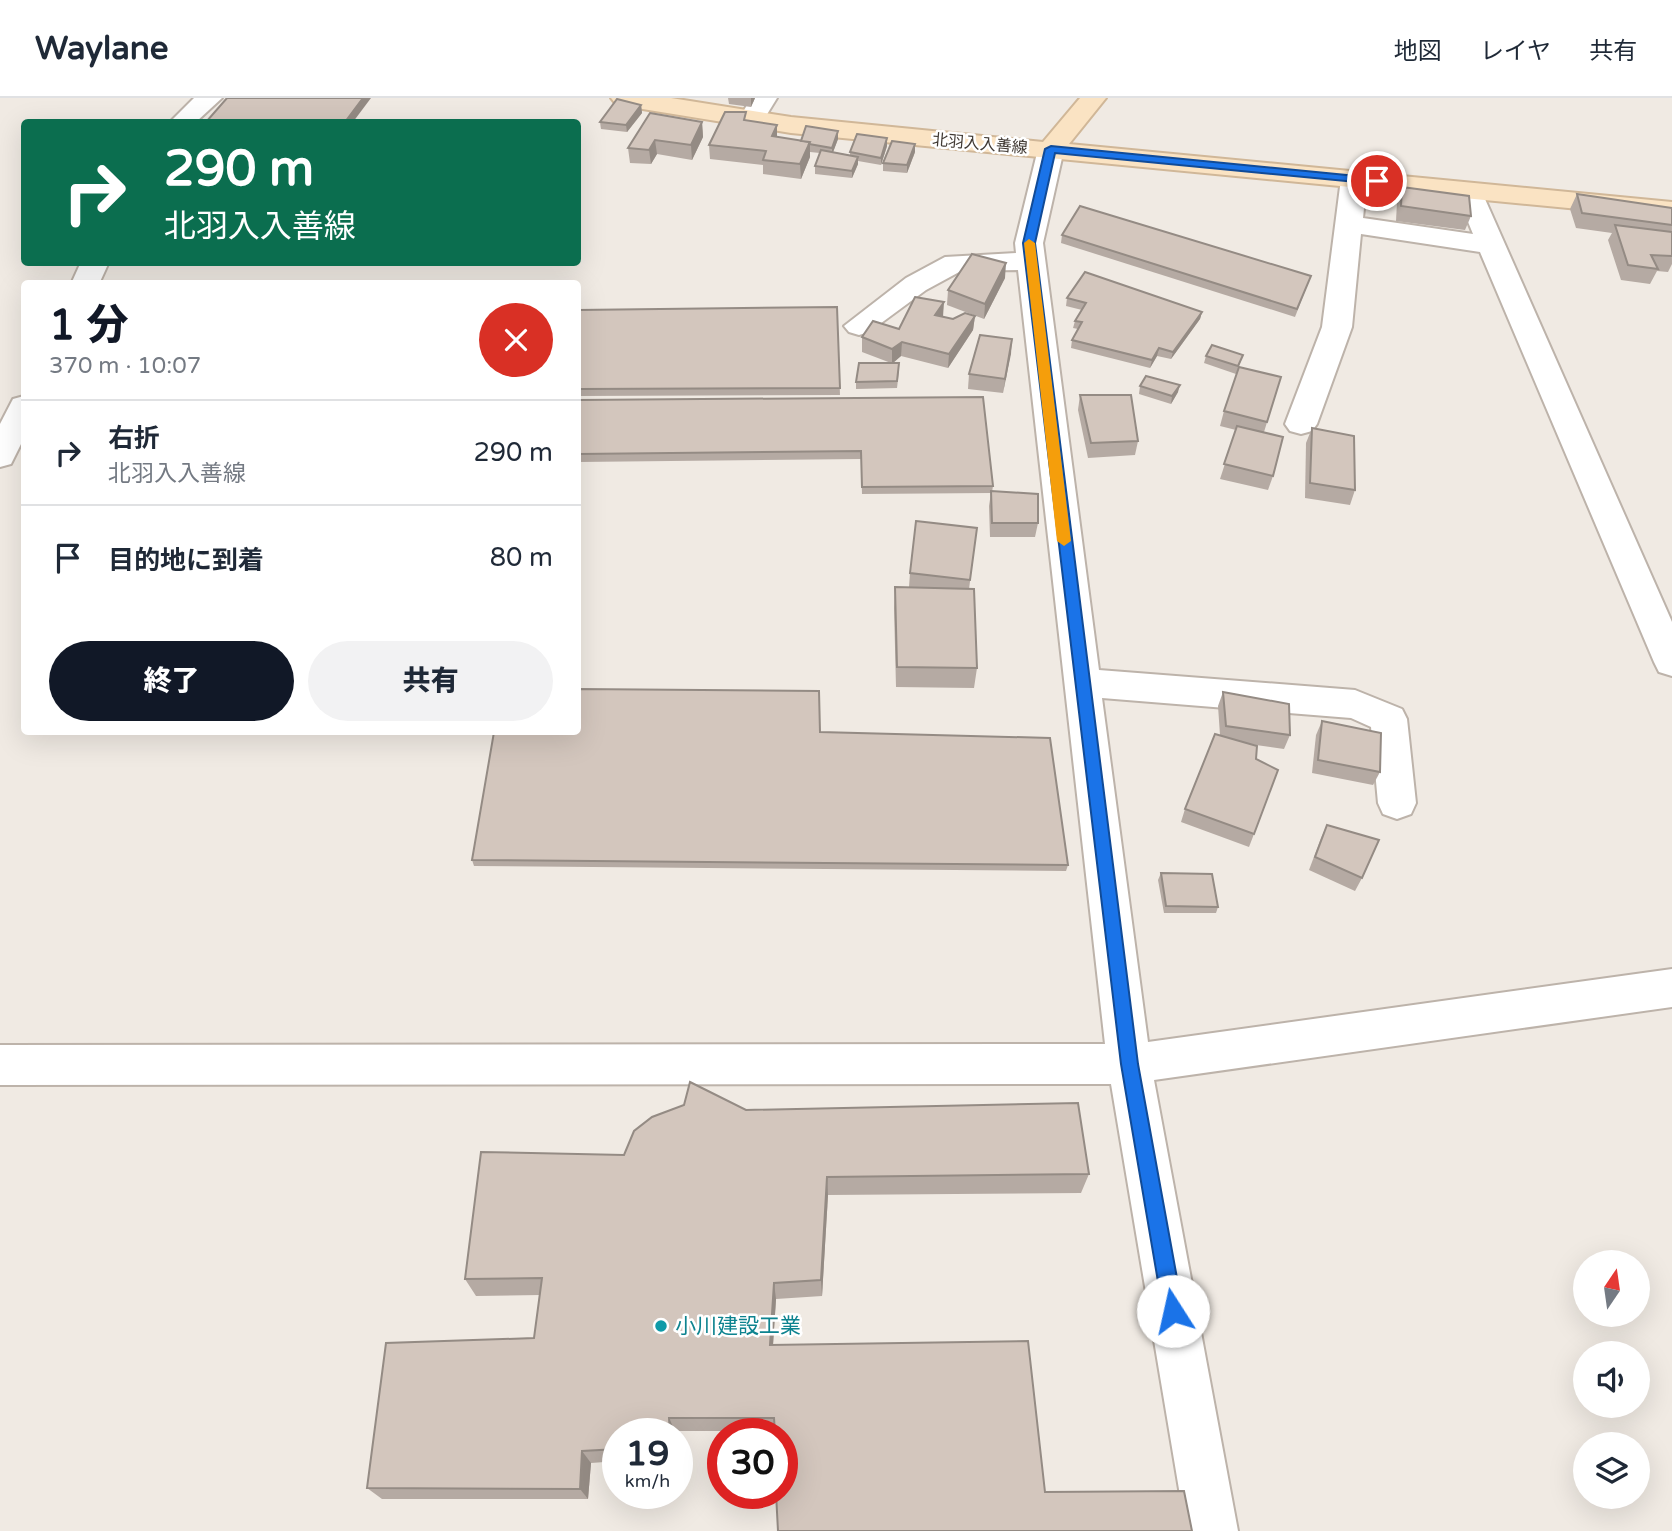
<!DOCTYPE html>
<html lang="ja">
<meta charset="utf-8">
<style>
:root{--surface:#fff;--page:#f2f2f3;--text:#1f2937;--muted:#747a83;--line:#e0e1e3;--accent:#111827}
body{margin:0;font-family:"Varela Round","Noto Sans JP",sans-serif;background:var(--page);color:var(--text);height:100vh;display:flex;flex-direction:column;font-size:26px;white-space:nowrap}
*{box-sizing:border-box;margin:0}
p{font-size:23px;color:var(--muted)}
.icon{flex:none;width:38px;height:38px;fill:none;stroke:currentColor;stroke-width:2;stroke-linecap:round;stroke-linejoin:round}
.map{position:relative;flex:1;overflow:hidden}
.details{position:absolute;left:21px;top:182px;width:560px;height:455px;display:flex;flex-direction:column;background:var(--surface);border-radius:7px;box-shadow:0 7px 28px #0002}
.details>*{flex:none}
.banner{position:absolute;left:21px;top:21px;width:560px;height:147px;border-radius:7px;box-shadow:0 7px 28px #0002;background:#0b6e4f;color:#fff;overflow:hidden}
.needle{width:46px;rotate:13deg}
.buttons{position:absolute;left:1573px;top:1152px;display:grid;gap:14px}
.buttons a{display:grid;place-items:center;width:77px;height:77px;border-radius:50%;background:var(--surface);box-shadow:0 7px 28px #0002;font-size:35px}
.speed{position:absolute;left:602px;top:1320px;display:flex;gap:14px;font-size:35px;font-weight:700;text-align:center}
.speed>*{display:grid;place-content:center;width:91px;height:91px;border-radius:50%;background:var(--surface);box-shadow:0 7px 28px #0002;line-height:1}
.speed small{font-size:18px;font-weight:400}
.speed .limit{border:10px solid #d22;background:#fff;color:#111}
.pin{position:absolute;display:grid;place-items:center;width:60px;height:60px;color:#fff;margin:-30px;border:4px solid #fff;border-radius:50%;box-shadow:0 2px 7px #0007}
.me{position:absolute;width:77px;margin:-38px;rotate:350deg;stroke-linejoin:round;filter:drop-shadow(0 0 5px #0008)}
.turn{display:flex;align-items:center;gap:24px;height:147px;padding:0 28px;font-size:32px}
.turn .icon{width:91px;height:91px;stroke-width:2.5}
.turn b{display:block;font-size:49px;line-height:60px}
.round{display:grid;place-items:center;flex:none;width:74px;height:74px;border-radius:37px;background:var(--page)}
.head{display:flex;align-items:center;justify-content:space-between;height:119px;padding:0 28px}
h1{font-size:42px;font-weight:800;line-height:52px;color:var(--accent)}
.button{display:flex;gap:14px;margin-top:auto;padding:14px 28px}
.button a{flex:1;height:80px;border-radius:42px;background:var(--accent);color:#fff;font-size:28px;font-weight:800;line-height:80px;text-align:center}
.button a+a{background:var(--page);color:var(--text)}
ul{padding:0;list-style:none}
li{display:flex;align-items:center;gap:21px;height:105px;padding:0 28px;border-top:2px solid var(--line)}
li div{flex:1}
li b{display:block;font-size:26px}
li em{font-style:normal}
header{display:flex;align-items:center;gap:42px;box-sizing:border-box;height:98px;padding:0 35px;background:var(--surface);border-bottom:2px solid var(--line)}
header strong{font-size:33px}
nav{display:flex;gap:38px;margin-inline-start:auto;font-size:24px}
.map>svg:first-child{display:block}
.lines{fill:none;stroke-linecap:round;stroke-linejoin:round}
.street-casing{stroke:#bdb3aa;stroke-width:4}
.secondary-casing{stroke:#d0b798;stroke-width:4}
.street{fill:#fff;fill-rule:evenodd}
.secondary{fill:#fae3c3;fill-rule:evenodd}
.wall{fill:#b5aaa3}
.shaded-wall{fill:#948b84}
.building{fill:#d3c6bd;stroke:#948b84;stroke-width:2}
.route{fill:#1a73e8;stroke:#114b97;stroke-width:2}
.slow{fill:#f59e0b}
.culture-dot{fill:#0f9aa8;stroke:#fff;stroke-width:2.5}
.labels{text-anchor:middle;stroke-width:5;stroke-linejoin:round;paint-order:stroke}
.far-street-label{font-size:16px;fill:#413a34;stroke:#fff}
.near-culture-label{font-size:21px;fill:#0d838f;stroke:#fff;text-anchor:start}
</style>
<header>
<strong>Waylane</strong>
<nav><a>地図</a><a>レイヤ</a><a>共有</a></nav>
</header>
<div class="map">
<svg width="1672" height="1433" viewBox="0 0 1672 1433">
<rect width="100%" height="100%" fill="#f0eae3"/>
<g class="lines">
<defs>
<g id="street">
<path d="M194,0H222L196,24H170Z"/>
<path d="M751,0H777L761,26H743L739,21Z"/>
<path d="M1051,43L1060,45L1064,51L1043,145L1099,572L1355,592L1402,611L1407,621L1416,705L1411,716L1397,721L1383,716L1378,705L1371,629L1351,620L1102,600L1148,944L1672,871V909L1154,982L1238,1433H1186L1111,986L0,987V947L1105,946L1018,172L961,173L926,192L869,234L859,237L849,234L844,228L906,180L945,159L1016,155L1015,145L1038,51L1042,45Z"/>
<path d="M1354,73L1363,75L1367,81L1363,120L1473,136L1455,92L1459,86H1477L1481,92L1672,524V578L1659,574L1654,564L1480,154L1361,136L1352,229L1317,326L1312,333L1301,336L1290,333L1285,326L1322,229L1341,81L1345,75Z"/>
<path d="M81,164H109L99,186H71Z"/>
<path d="M24,298V340L11,366L0,369V326L13,301Z"/>
</g>
<path id="secondary" d="M611,0H671L791,19L1043,44L1080,0H1106L1069,46L1672,104V120L791,35L624,8L615,5Z"/>
</defs>
<use href="#street" class="street-casing"/>
<use href="#secondary" class="secondary-casing"/>
<use href="#street" class="street"/>
<use href="#secondary" class="secondary"/>
</g>
<g class="wall">
<path d="M728,0H755L751,9L729,6Z"/>
<path d="M641,7L642,15L627,34L601,31L600,24Z"/>
<path d="M746,22L777,39L801,43L838,41L833,54L850,57V54L887,40V48L881,67L858,63V66L852,80L815,76V68L820,55L810,54V59L801,81L763,76V67L710,61L709,47Z"/>
<path d="M702,24L703,39L692,62L657,56L651,66L630,65L628,50Z"/>
<path d="M915,54L907,75L883,73V65Z"/>
<path d="M1402,89L1471,118L1465,132L1396,123L1397,104Z"/>
<path d="M1577,96L1672,110V166L1668,174L1657,173L1650,186L1621,182L1608,142L1612,135L1576,130L1570,111Z"/>
<path d="M1062,137L1311,178L1295,219L1061,145Z"/>
<path d="M1005,180L984,221L947,207L948,192Z"/>
<path d="M1067,200L1202,214L1200,221L1171,261L1157,258L1150,270L1071,250L1072,242L1078,231L1073,230L1075,223L1082,212L1066,208Z"/>
<path d="M837,209L840,297L578,298V212Z"/>
<path d="M975,218L973,232L948,270L901,258L892,265L899,273L897,290L856,291V284L891,265L862,254V239L899,231L943,219L953,221Z"/>
<path d="M1012,241L1003,295L968,291L969,276Z"/>
<path d="M1243,257L1236,276L1204,265L1206,258Z"/>
<path d="M1281,279L1264,334L1273,378L1268,392L1220,381L1236,332L1220,328L1224,313Z"/>
<path d="M1140,288L1178,294L1171,306L1139,296Z"/>
<path d="M1080,297L1138,343L1135,357L1088,360L1078,312Z"/>
<path d="M983,299L993,388L992,394L1038,425L1035,439H990L989,408L991,395L862,396L861,361L578,364V302Z"/>
<path d="M1312,330L1355,392L1350,407L1305,400L1306,345Z"/>
<path d="M977,430L969,491L977,570L974,590L896,589L894,510L895,489H909L910,475Z"/>
<path d="M1223,594L1290,637L1284,651L1249,646L1256,661L1254,736L1249,749L1181,724L1185,711L1220,637L1218,608Z"/>
<path d="M1322,623L1380,674L1373,687L1312,675L1316,637Z"/>
<path d="M820,634L1068,767L1066,773L474,768L472,762Z"/>
<path d="M1327,727L1362,780L1355,793L1309,772L1321,740Z"/>
<path d="M1161,775L1218,809L1216,815H1164L1158,782Z"/>
<path d="M746,1012L1089,1076L1081,1095L828,1097L822,1198L776,1201L773,1247L1045,1394L1192,1433L775,1333H675V1335H618V1363L591,1365L588,1401H382L367,1390L534,1240L540,1197L476,1198L465,1181L624,1057Z"/>
</g>
<g class="shaded-wall">
<path d="M363,0H371L353,24H345Z"/>
<path d="M751,0H755L751,9Z"/>
<path d="M641,7L642,15L627,34L626,27Z"/>
<path d="M702,24L703,39L692,62L691,47Z"/>
<path d="M777,27V42L772,38Z"/>
<path d="M838,33V41L832,57V50Z"/>
<path d="M887,40V48L881,67V60Z"/>
<path d="M655,42L657,56L651,66L649,52Z"/>
<path d="M810,44V59L801,81L800,66Z"/>
<path d="M915,46V54L907,75V67Z"/>
<path d="M858,59V66L852,80V73Z"/>
<path d="M1006,165L1005,180L984,221L985,206Z"/>
<path d="M944,204L943,219L935,217Z"/>
<path d="M1202,214L1200,221L1171,261L1173,254Z"/>
<path d="M975,218L973,232L948,270L949,256Z"/>
<path d="M1012,241L1011,256L1003,295L1005,281Z"/>
<path d="M902,244L901,258L892,266V251Z"/>
<path d="M1159,250L1157,258L1150,270L1152,262Z"/>
<path d="M1180,287L1178,294L1171,306L1172,298Z"/>
<path d="M827,1079L828,1097L822,1198L821,1182Z"/>
<path d="M774,1185L776,1201L772,1262L770,1247Z"/>
<path d="M669,1320L675,1333V1335H670Z"/>
<path d="M582,1353L591,1365L588,1401L580,1391Z"/>
</g>
<g class="building">
<path d="M227,0H363L345,24H206Z"/>
<path d="M617,1L641,7L626,27L600,24Z"/>
<path d="M725,14H746L744,22L777,27L772,38L810,44L800,66L763,62L766,53L709,47Z"/>
<path d="M650,15L702,24L691,47L655,42L649,52L628,50Z"/>
<path d="M806,28L838,33L832,50L809,46L810,44L801,43Z"/>
<path d="M857,36L887,40L881,60L850,54Z"/>
<path d="M892,43L915,46L907,67L883,65Z"/>
<path d="M821,52L858,59L852,73L815,68Z"/>
<path d="M1402,89L1469,98L1471,118L1401,108Z"/>
<path d="M1577,96L1672,110V127L1582,115Z"/>
<path d="M1080,108L1311,178L1297,211L1062,137Z"/>
<path d="M1615,127L1672,134V158L1651,157L1658,171L1628,167Z"/>
<path d="M972,156L1006,165L985,206L948,192Z"/>
<path d="M1085,174L1202,214L1173,254L1159,250L1152,262L1072,242L1082,224L1075,223L1086,205L1067,200Z"/>
<path d="M915,199L944,204L935,217L953,221L965,215L975,218L949,256L902,244L892,251L862,239L873,223L899,231Z"/>
<path d="M837,209L840,290L578,291V212Z"/>
<path d="M980,237L1012,241L1005,281L969,276Z"/>
<path d="M1212,247L1243,257L1238,268L1206,258Z"/>
<path d="M859,265H899L897,283L856,284Z"/>
<path d="M1239,269L1281,279L1267,324L1224,313Z"/>
<path d="M1146,278L1180,287L1172,298L1140,288Z"/>
<path d="M1080,297H1131L1138,343L1091,345Z"/>
<path d="M983,299L993,388L862,389L861,353L578,356V302Z"/>
<path d="M1237,328L1283,339L1273,378L1224,366Z"/>
<path d="M1312,330L1354,338L1355,392L1310,385Z"/>
<path d="M991,393L1038,396V425H992Z"/>
<path d="M916,423L977,430L970,482L910,475Z"/>
<path d="M895,489L974,491L977,570L897,569Z"/>
<path d="M578,591L819,593L820,634L1050,640L1068,767L472,762L494,634H578Z"/>
<path d="M1223,594L1289,606L1290,637L1226,628Z"/>
<path d="M1322,623L1381,635L1380,674L1318,662Z"/>
<path d="M1215,636L1257,648L1256,661L1278,672L1254,736L1185,711Z"/>
<path d="M1327,727L1379,742L1362,780L1315,759Z"/>
<path d="M1161,775L1212,776L1218,809L1166,808Z"/>
<path d="M690,984L746,1012L1078,1005L1089,1076L827,1079L821,1182L774,1185L770,1247L1028,1243L1045,1394L1184,1393L1192,1433H778L776,1395H782V1335H775L774,1320H669L670,1335H618V1351L582,1353L580,1391L367,1390L386,1245L534,1240L542,1180L465,1181L481,1054L624,1057L634,1033L652,1019L684,1007Z"/>
</g>
<path class="route" d="M1051,48L1377,80L1382,83L1377,86L1055,55L1035,145L1138,966L1183,1213L1180,1220L1173,1223L1166,1220L1163,1213L1121,966L1023,145L1045,51Z"/>
<path class="slow" d="M1029,141L1035,145L1071,443L1064,448L1057,443L1024,145Z"/>
<circle class="culture-dot" cx="661" cy="1228" r="7"/>
<g class="labels">
<g class="far-street-label">
<text transform="translate(980 45) rotate(5)" y="6">北羽入入善線</text>
</g>
<g class="near-culture-label">
<text x="675" y="1235">小川建設工業</text>
</g>
</g>
</svg>
<div class="buttons">
<a><svg class="needle" viewBox="-14 -14 28 28"><path d="M0-13l5 13h-10z" fill="#e53935"/><path d="M0 13l5-13h-10z" fill="#747a83"/></svg></a>
<a><svg class="icon" aria-label="sound" viewBox="0 0 24 24"><path d="M4 9h4l5-4v14l-5-4H4zM17 9q2 3 0 6"/></svg></a>
<a><svg class="icon" aria-label="layers" viewBox="0 0 24 24"><path d="M12 4l9 5-9 5-9-5zM3 14l9 5 9-5"/></svg></a>
</div>
<div class="speed"><div>19<small>km/h</small></div><div class="limit">30</div></div>
<div class="pin" style="left:1377px;top:83px;background:#d93025"><svg class="icon" aria-label="arrive" viewBox="0 0 24 24"><path d="M6 21V4h12l-3 4 3 4H6"/></svg></div>
<svg class="me" style="left:1173px;top:1213px" viewBox="-20 -20 40 40"><circle r="19" fill="#fff"/><path d="M0-13L10 11 0 6-10 11z" fill="#1a73e8"/></svg>
<div class="banner">
<div class="turn"><svg class="icon" aria-label="right" viewBox="0 0 24 24"><path d="M7 20v-9h11M14 6l5 5-5 5"/></svg><div><b>290 m</b>北羽入入善線</div></div>
</div>
<section class="details">
<div class="head"><div><h1>1 分</h1><p>370 m · 10:07</p></div><a class="round" style="background:#d93025;color:#fff"><svg class="icon" aria-label="close" viewBox="0 0 24 24"><path d="M6 6l12 12M18 6L6 18"/></svg></a></div>
<ul>
<li><svg class="icon" aria-label="right" viewBox="0 0 24 24"><path d="M7 20v-9h11M14 6l5 5-5 5"/></svg><div><b>右折</b><p>北羽入入善線</p></div><em>290 m</em></li>
<li><svg class="icon" aria-label="arrive" viewBox="0 0 24 24"><path d="M6 21V4h12l-3 4 3 4H6"/></svg><div><b>目的地に到着</b></div><em>80 m</em></li>
</ul>
<div class="button"><a>終了</a><a>共有</a></div>
</section>
</div>
